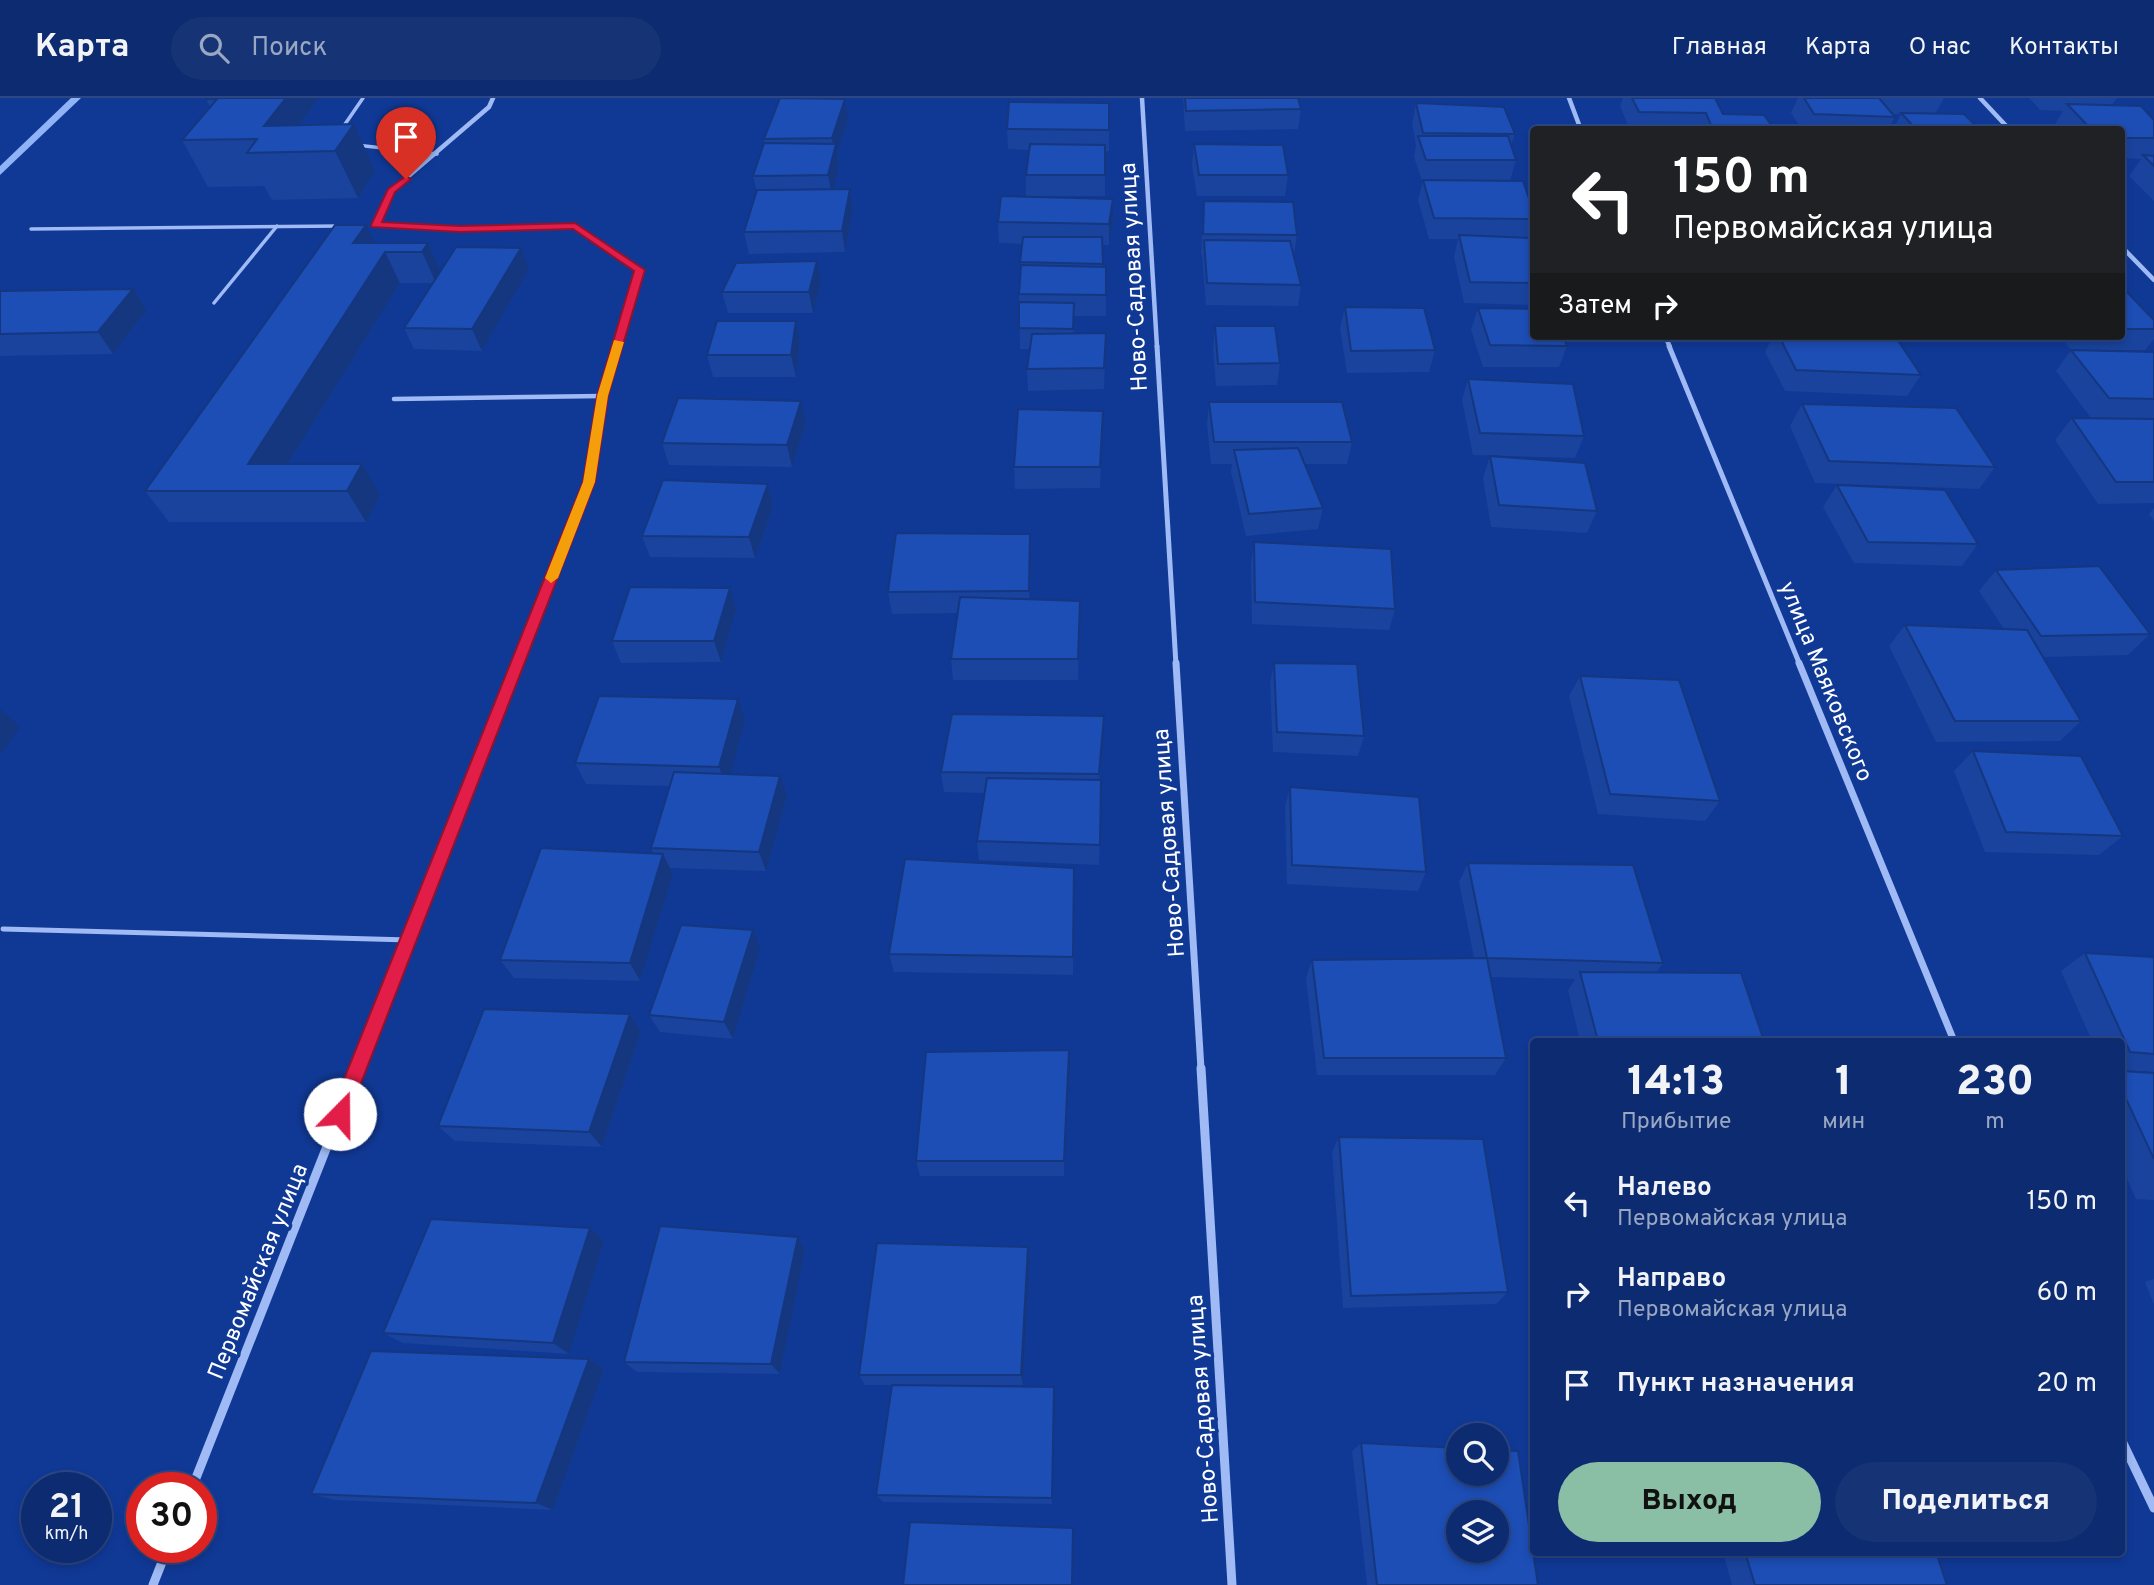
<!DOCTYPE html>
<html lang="ru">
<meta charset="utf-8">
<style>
:root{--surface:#0c2b70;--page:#153375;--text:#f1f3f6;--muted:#9aa7c3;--line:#2c4783;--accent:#8abfa5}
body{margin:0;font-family:Overpass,sans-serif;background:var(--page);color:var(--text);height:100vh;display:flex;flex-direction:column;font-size:26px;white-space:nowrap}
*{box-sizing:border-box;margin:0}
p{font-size:23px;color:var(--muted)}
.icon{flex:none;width:38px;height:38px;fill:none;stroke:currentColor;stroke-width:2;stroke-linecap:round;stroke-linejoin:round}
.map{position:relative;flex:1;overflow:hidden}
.drawer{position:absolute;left:1530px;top:940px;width:595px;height:518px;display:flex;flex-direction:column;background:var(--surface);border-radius:7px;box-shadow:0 4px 10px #0003,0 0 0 2px var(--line)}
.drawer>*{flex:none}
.hud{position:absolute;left:1530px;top:28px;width:595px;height:214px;border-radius:7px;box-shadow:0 4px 10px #0003,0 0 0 2px var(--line);background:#202124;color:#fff;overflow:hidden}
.controls{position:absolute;left:1446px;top:1325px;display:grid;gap:14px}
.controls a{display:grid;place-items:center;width:63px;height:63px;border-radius:50%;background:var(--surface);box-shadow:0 4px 10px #0003,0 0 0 2px var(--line);font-size:35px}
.speed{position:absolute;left:21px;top:1374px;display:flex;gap:14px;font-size:35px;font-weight:700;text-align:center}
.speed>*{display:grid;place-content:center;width:91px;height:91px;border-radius:50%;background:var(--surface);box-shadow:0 4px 10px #0003,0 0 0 2px var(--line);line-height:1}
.speed small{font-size:18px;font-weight:400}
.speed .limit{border:10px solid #d22;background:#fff;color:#111}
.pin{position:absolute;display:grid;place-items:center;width:60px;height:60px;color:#fff;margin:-72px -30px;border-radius:50% 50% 50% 0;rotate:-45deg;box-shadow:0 0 7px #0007}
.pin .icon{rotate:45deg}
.me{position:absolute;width:77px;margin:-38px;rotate:22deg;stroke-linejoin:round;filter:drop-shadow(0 0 5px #0008)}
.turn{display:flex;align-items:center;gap:24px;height:147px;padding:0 28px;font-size:32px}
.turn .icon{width:91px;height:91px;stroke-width:2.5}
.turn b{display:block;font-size:49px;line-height:60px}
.then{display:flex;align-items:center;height:66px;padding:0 28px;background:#0003;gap:14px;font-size:26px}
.eta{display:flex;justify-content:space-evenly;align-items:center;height:119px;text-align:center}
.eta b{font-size:42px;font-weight:800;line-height:49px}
.action{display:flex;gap:14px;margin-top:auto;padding:14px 28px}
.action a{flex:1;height:80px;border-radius:42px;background:var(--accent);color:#111;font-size:28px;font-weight:800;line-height:80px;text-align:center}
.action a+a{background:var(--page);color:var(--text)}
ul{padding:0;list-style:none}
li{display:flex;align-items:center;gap:21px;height:91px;padding:0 28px}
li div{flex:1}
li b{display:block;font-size:26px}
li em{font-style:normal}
header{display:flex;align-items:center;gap:42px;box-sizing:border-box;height:98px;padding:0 35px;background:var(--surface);border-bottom:2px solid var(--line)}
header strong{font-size:33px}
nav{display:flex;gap:38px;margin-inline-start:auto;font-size:24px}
.search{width:490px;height:63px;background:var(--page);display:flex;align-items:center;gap:18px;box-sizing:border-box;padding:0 24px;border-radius:38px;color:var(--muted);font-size:26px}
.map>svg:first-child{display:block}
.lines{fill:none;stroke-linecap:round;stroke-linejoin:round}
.stream{fill:#90b3f8;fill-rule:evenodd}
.lane-far2{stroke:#9fbaf4;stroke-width:3.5}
.lane-far1{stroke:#9fbaf4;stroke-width:4.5}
.lane{stroke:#9fbaf4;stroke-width:5}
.street-far3{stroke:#9fbaf4;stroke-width:4.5}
.street-far2{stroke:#9fbaf4;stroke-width:5}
.street-far1{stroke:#9fbaf4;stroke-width:7}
.street{stroke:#9fbaf4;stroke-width:9}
.wall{fill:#19439d}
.shaded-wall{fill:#14377f}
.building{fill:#1d4eb6;stroke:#14377f;stroke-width:2;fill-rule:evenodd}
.route{fill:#e11d48;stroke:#92132f;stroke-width:2}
.slow{fill:#f59e0b}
.labels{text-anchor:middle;stroke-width:7;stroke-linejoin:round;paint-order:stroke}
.street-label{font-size:23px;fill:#fff;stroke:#103996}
</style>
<header>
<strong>Карта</strong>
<div class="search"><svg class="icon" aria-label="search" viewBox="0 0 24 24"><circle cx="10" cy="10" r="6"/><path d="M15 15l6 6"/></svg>Поиск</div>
<nav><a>Главная</a><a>Карта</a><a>О нас</a><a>Контакты</a></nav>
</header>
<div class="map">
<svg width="2154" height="1487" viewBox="0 0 2154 1487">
<rect width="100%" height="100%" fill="#103996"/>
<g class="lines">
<path class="stream" d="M71,0H81L0,77V68Z"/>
<g class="lane-far2">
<path d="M341,32L363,0"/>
<path d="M356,47L437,56"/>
<path d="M31,131L341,128"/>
<path d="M214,205L277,128"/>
</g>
<path class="lane-far1" d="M394,301L602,298"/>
<path class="lane" d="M3,831L409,842"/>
<g class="street-far3">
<path d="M493,0L489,9L391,93L376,127L460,131L575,128L640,172L617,249"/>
<path d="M1142,0L1157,249"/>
<path d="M1569,0L1581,32"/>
<path d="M1980,0L2010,32"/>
<path d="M2121,148L2154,182"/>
<path d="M1665,238L1670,249"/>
</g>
<g class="street-far2">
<path d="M1157,248L1176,567"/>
<path d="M1669,248L1800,567"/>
<path d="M517,567L589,384L602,298L617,248"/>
</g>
<g class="street-far1">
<path d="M1176,565L1201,971"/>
<path d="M1799,565L1954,943"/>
<path d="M357,971L518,565"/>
</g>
<g class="street">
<path d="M1201,970L1232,1487"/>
<path d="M2121,1341L2154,1410"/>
<path d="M192,1390L358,970"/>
<path d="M153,1487L168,1449"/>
</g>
</g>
<g class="wall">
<path d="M319,0L299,27L354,26L375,73L358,100L272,102L264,88L208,89L182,42L210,9L206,1Z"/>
<path d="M1183,0H1298L1301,11L1298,31L1185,33Z"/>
<path d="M1623,0H1715L1713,32H1630L1620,8Z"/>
<path d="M1798,0H1944L1935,16L1917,32H1893L1901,16H1892L1895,19L1888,32H1802L1791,15Z"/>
<path d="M2029,0H2117L2112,7L2154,22V103L2129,78L2141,61L2121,60V32H2060L2055,26L2063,13L2040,12Z"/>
<path d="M1109,5V53H1105V98H1026V77L1029,52L1008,51L1007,31Z"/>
<path d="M1416,5L1515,36L1511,48L1516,62L1510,83L1533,112V133L1531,140H1533V207L1464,205L1454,159L1458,141H1429L1418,102L1423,83H1422L1414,59L1416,47L1412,26Z"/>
<path d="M848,21L837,55L839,66L833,91H850L853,112L845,154L749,156L744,134L757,94L753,78L764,45V41Z"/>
<path d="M1194,46L1288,77L1285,98H1197L1192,67Z"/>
<path d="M1204,103L1297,137L1294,157L1301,187L1298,208L1206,207L1202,157H1201Z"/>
<path d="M1113,122L1109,147H1102L1103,169H1106V218H1074V235H1106L1104,291L1028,293L1027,271L1030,251H1020L1019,196L1022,146L999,145L998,124Z"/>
<path d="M374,145H428L440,173L521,150L529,171L482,253L414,251L404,230L433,185H400L288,366L380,397L366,424H169L145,393Z"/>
<path d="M821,184L813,215H728L722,194Z"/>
<path d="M2121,188L2154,222V241L2145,252L2108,253L2154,254V405L2098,406L2055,342L2072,320H2091L2056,273L2071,252L2060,238H2121Z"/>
<path d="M133,191L147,212L113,256L0,258V193Z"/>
<path d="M1345,209L1435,252L1429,274L1347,275L1340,230Z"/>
<path d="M1478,210L1567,248L1559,269H1483L1471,232Z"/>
<path d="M796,223L800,244L796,279H713L707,257Z"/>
<path d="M1215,228L1280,265L1277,287L1216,288L1213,250Z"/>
<path d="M1773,238H1895L1921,277L1907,298L1785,293L1765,254Z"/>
<path d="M1468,281L1584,338L1575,360L1473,357L1462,302Z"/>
<path d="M1209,304L1352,344L1347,366H1305L1323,410L1318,431L1246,438L1231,374L1232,366H1211L1207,326Z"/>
<path d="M1802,306L1995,369L1979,391L1815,385L1790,328Z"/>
<path d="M1103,313L1100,390L1015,391L1014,369Z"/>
<path d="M806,325L792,369L669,367L662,345Z"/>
<path d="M1490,358L1597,413L1587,435L1491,429L1483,380Z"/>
<path d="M768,386L773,408L755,460L650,459L642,438Z"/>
<path d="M1837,387L1978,446L1962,468L1854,465L1823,409Z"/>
<path d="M2154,410V423L2149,416Z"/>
<path d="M1030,436L1031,458L1030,501L1080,503L1078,582H953L951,561L957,515L892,516L888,494Z"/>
<path d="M1254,444L1395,511L1389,532L1252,526L1251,465Z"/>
<path d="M1996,472L2150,536L2128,557L2043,559L2081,623L2060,643L1936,644L1889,548L1905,527L2004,531L1979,493Z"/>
<path d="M736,512L721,564L621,565L612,543Z"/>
<path d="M1274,565L1364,638L1358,658L1273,654L1270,586Z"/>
<path d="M1580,578L1720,703L1705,723L1598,716L1569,598Z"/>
<path d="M1104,618L1100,682H1101L1099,767L979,762L977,743L985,695L944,694L941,674Z"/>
<path d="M745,622L730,676L787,698L766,773L670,770L673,776L640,883L514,880L500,862L654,756L651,750L670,688L586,686L575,665Z"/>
<path d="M1973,653L2123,738L2099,757L1985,754L1954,673Z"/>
<path d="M1290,689L1426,774L1418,793L1287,786L1285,709Z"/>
<path d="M1468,765L1663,865L1656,875L1764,943H1580L1568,892L1575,881L1491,879L1506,960L1495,977H1317L1306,880L1312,862L1474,860L1459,784Z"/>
<path d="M1074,770L1073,877L894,874L889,856Z"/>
<path d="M760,851L733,941L660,934L649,917Z"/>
<path d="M2085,855L2154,859V974L2121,972V943H2092L2061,873Z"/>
<path d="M630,916L641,933L602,1049L455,1043L438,1028Z"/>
<path d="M1070,969L1064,1078H920L916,1063Z"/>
<path d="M2121,973L2154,975V1102L2136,1101L2121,1067Z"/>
<path d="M1339,1039L1508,1194L1496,1206L1343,1210L1332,1054Z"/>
<path d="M590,1130L604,1143L569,1256L403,1245L383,1235Z"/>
<path d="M798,1139L805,1152L780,1276L637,1274L624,1264Z"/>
<path d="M1028,1149L1030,1162L1023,1287H865L859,1277Z"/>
<path d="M2154,1181V1207L2145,1184Z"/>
<path d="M604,1271L553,1412L335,1402L311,1396Z"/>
<path d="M1054,1289L1052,1406L883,1404L876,1397Z"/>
<path d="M1361,1345L1538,1487H1367L1352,1353Z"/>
<path d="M1723,1454H1936L1947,1487H1732Z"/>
</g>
<g class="shaded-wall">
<path d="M262,0H319L299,27L264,28Z"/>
<path d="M845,1L848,21L837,55L839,66L832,98L828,77L834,53L832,40Z"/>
<path d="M354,26L375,73L358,100L335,53Z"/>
<path d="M850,91L853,112L845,154L842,133Z"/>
<path d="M1113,101V122L1109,147V126Z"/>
<path d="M366,127L380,157L353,145Z"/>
<path d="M428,145L441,175L436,185L422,154Z"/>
<path d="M521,150L529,171L482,253L472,231Z"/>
<path d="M385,154L400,185L271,393L248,366Z"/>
<path d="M817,163L821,184L813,215L809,194Z"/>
<path d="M133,191L147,212L113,256L98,234Z"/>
<path d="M796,223L800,244L796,279L791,257Z"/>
<path d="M801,303L806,325L792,369L787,347Z"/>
<path d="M362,366L380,397L366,424L347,393Z"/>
<path d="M768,386L773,408L755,460L749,439Z"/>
<path d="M1030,436L1031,458L1029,514V493Z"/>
<path d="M730,490L736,512L721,564L714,543Z"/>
<path d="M738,601L745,622L727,689L719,669Z"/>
<path d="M0,611L20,629L0,657Z"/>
<path d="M1104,618L1103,639L1098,697L1099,676Z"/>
<path d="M780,678L787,698L766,773L759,754Z"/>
<path d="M663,756L673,776L640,883L630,865Z"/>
<path d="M753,832L760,851L733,941L724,924Z"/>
<path d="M630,916L641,933L602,1049L589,1034Z"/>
<path d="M1069,952L1070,969L1064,1078V1063Z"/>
<path d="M590,1130L604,1143L569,1256L553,1245Z"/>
<path d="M798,1139L805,1152L780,1276L771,1266Z"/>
<path d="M1028,1149L1030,1162L1023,1287L1021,1277Z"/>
<path d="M589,1261L604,1271L553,1412L536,1405Z"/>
<path d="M1054,1289L1055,1299L1052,1406V1400Z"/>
</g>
<g class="building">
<path d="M206,0H286L264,28L354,26L335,53L247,55L257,41L182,42L217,1H206Z"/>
<path d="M780,0L845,1L832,40L764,41Z"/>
<path d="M1185,0H1298L1301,11L1186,13Z"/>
<path d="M1632,0H1715L1723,16L1764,17L1775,32H1713L1706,15L1639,14Z"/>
<path d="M1804,0H1879L1895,19L1814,16Z"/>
<path d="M1009,4L1109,5V32L1007,31Z"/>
<path d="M1416,5L1504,9L1515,36L1423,35Z"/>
<path d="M2067,6L2141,8L2154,22V40H2121V32H2092Z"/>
<path d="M1901,15L1964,16L1980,32H1917Z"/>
<path d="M1418,38H1508L1516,62H1426Z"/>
<path d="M764,45L836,46L828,77L753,78Z"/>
<path d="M1030,46L1105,47V77H1026Z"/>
<path d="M1194,46L1283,47L1288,77H1199Z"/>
<path d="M2143,57L2154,58V68Z"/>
<path d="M1423,82L1523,83L1533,112V121L1434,120Z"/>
<path d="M850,91L842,133L744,134L757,92Z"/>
<path d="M1001,98L1113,101L1109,126L998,124Z"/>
<path d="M1204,103L1293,104L1297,137L1203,136Z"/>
<path d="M335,127H366L353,145H428L422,154H385L248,366H362L347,393H145Z"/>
<path d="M1459,137L1533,140V185L1470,184Z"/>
<path d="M1023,139H1102L1103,166L1020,164Z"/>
<path d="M1204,142L1290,143L1301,187L1207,185Z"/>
<path d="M456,149L521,150L472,231L404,230Z"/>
<path d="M817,163L809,194H722L736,165Z"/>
<path d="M1021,167L1106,169V197L1019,196Z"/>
<path d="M2121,188L2154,222V231H2121Z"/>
<path d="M133,191L98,234L0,236V193Z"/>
<path d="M1019,204L1074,205L1073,231L1019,230Z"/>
<path d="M1345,209L1424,210L1435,252L1351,253Z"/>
<path d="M1478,210L1533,211V238H1563L1567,248L1490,247Z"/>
<path d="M717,223H796L791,257H707Z"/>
<path d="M1215,228H1275L1280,265L1218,266Z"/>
<path d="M1106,235L1104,270L1027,271L1032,236Z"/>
<path d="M1779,238H1895L1921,277L1796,272Z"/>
<path d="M2071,252L2154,254V301L2109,300Z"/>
<path d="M1468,281L1573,286L1584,338L1480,335Z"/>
<path d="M678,300L801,303L787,347L662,345Z"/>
<path d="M1209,304H1342L1352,344H1214Z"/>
<path d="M1802,306L1956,310L1995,369L1829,363Z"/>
<path d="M1018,311L1103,313L1100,369H1014Z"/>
<path d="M2072,320L2154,321V384H2116Z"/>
<path d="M1298,350L1323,410L1249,416L1234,352Z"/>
<path d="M1490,358L1585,365L1597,413L1499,407Z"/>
<path d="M663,382L768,386L749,439L642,438Z"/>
<path d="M1837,387L1945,392L1978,446L1868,444Z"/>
<path d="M896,435L1030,436L1029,493L888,494Z"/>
<path d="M1254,444L1391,451L1395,511L1255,504Z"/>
<path d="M2099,468L2150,536L2041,538L1996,472Z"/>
<path d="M630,489L730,490L714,543H612Z"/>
<path d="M960,499L1080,503L1078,561H951Z"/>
<path d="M1905,527L2027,532L2081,623H1955Z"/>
<path d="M1274,565L1357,566L1364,638L1277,634Z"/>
<path d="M1580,578L1679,582L1720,703L1610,696Z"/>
<path d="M599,598L738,601L719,669L575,665Z"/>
<path d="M952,616L1104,618L1099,676L941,674Z"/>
<path d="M1973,653L2081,658L2123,738L2006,734Z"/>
<path d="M674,674L780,678L759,754L651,750Z"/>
<path d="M987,680L1101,682L1100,747L977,743Z"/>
<path d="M1290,689L1419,699L1426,774L1292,767Z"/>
<path d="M541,750L663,756L630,865L500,862Z"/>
<path d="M905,761L1074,770L1073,859L889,856Z"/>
<path d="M1468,765L1633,767L1663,865L1487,860Z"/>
<path d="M681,827L753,832L724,924L649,917Z"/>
<path d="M2085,855L2154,859V956L2130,954Z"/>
<path d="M1487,860L1506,960H1324L1312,862Z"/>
<path d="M1580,874L1741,875L1764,943H1598Z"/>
<path d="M484,911L630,916L589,1034L438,1028Z"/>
<path d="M1069,952L1064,1063H916L926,954Z"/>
<path d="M2121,973L2154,975V1061L2121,990Z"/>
<path d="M1339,1039L1483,1041L1508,1194L1351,1198Z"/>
<path d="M431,1121L590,1130L553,1245L383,1235Z"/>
<path d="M660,1128L798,1139L771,1266L624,1264Z"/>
<path d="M877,1145L1028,1149L1021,1277H859Z"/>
<path d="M371,1253L589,1261L536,1405L311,1396Z"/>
<path d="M892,1287L1054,1289L1052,1400L876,1397Z"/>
<path d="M1361,1345L1458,1350V1376H1496V1352L1518,1353L1538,1487H1377ZM1458,1414H1496V1452H1458Z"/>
<path d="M910,1424L1073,1430L1072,1487H903Z"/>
<path d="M1745,1454H1936L1947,1487H1755Z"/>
</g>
<path class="route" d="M406,78L411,81L395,94L382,124L460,128L575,125L645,172L608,298L595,384L349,1016L346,1022L340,1025L333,1022L330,1016L583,384L597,298L634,173L573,131L460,134L372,129L371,127L388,91Z"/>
<path class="slow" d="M614,242L624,244L608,298L595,384L558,480L551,485L545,480L583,384L597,298Z"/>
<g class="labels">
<g class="street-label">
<text transform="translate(1133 179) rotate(-93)" y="8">Ново-Садовая улица</text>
<text transform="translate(1827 583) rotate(68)" y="8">улица Маяковского</text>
<text transform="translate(1168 745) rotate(-94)" y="8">Ново-Садовая улица</text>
<text transform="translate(257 1173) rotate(-68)" y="8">Первомайская улица</text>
<text transform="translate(1202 1311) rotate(-94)" y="8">Ново-Садовая улица</text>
</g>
</g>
</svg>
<div class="controls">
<a><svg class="icon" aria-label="search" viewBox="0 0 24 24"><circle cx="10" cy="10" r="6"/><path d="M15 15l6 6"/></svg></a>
<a><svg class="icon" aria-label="layers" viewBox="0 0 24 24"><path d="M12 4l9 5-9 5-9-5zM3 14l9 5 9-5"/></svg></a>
</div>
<div class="speed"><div>21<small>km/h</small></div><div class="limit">30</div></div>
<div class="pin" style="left:406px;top:81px;background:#d93025"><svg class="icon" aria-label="arrive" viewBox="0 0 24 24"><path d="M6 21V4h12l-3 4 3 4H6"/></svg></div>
<svg class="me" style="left:340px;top:1016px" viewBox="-20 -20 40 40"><circle r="19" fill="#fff"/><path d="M0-13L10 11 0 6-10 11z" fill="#e11d48"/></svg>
<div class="hud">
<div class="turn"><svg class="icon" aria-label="left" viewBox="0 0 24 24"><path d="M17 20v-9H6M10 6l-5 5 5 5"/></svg><div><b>150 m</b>Первомайская улица</div></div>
<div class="then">Затем<svg class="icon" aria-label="right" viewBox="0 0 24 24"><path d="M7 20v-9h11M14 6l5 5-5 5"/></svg></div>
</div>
<section class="drawer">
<div class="eta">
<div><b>14:13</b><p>Прибытие</p></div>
<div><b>1</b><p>мин</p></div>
<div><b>230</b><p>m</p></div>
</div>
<ul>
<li><svg class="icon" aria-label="left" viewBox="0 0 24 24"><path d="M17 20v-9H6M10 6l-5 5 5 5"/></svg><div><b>Налево</b><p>Первомайская улица</p></div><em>150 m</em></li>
<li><svg class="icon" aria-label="right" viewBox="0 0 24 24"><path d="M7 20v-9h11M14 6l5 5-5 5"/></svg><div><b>Направо</b><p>Первомайская улица</p></div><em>60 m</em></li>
<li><svg class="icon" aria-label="arrive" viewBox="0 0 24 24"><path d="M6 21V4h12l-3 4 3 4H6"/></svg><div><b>Пункт назначения</b></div><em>20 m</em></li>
</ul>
<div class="action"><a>Выход</a><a>Поделиться</a></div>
</section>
</div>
